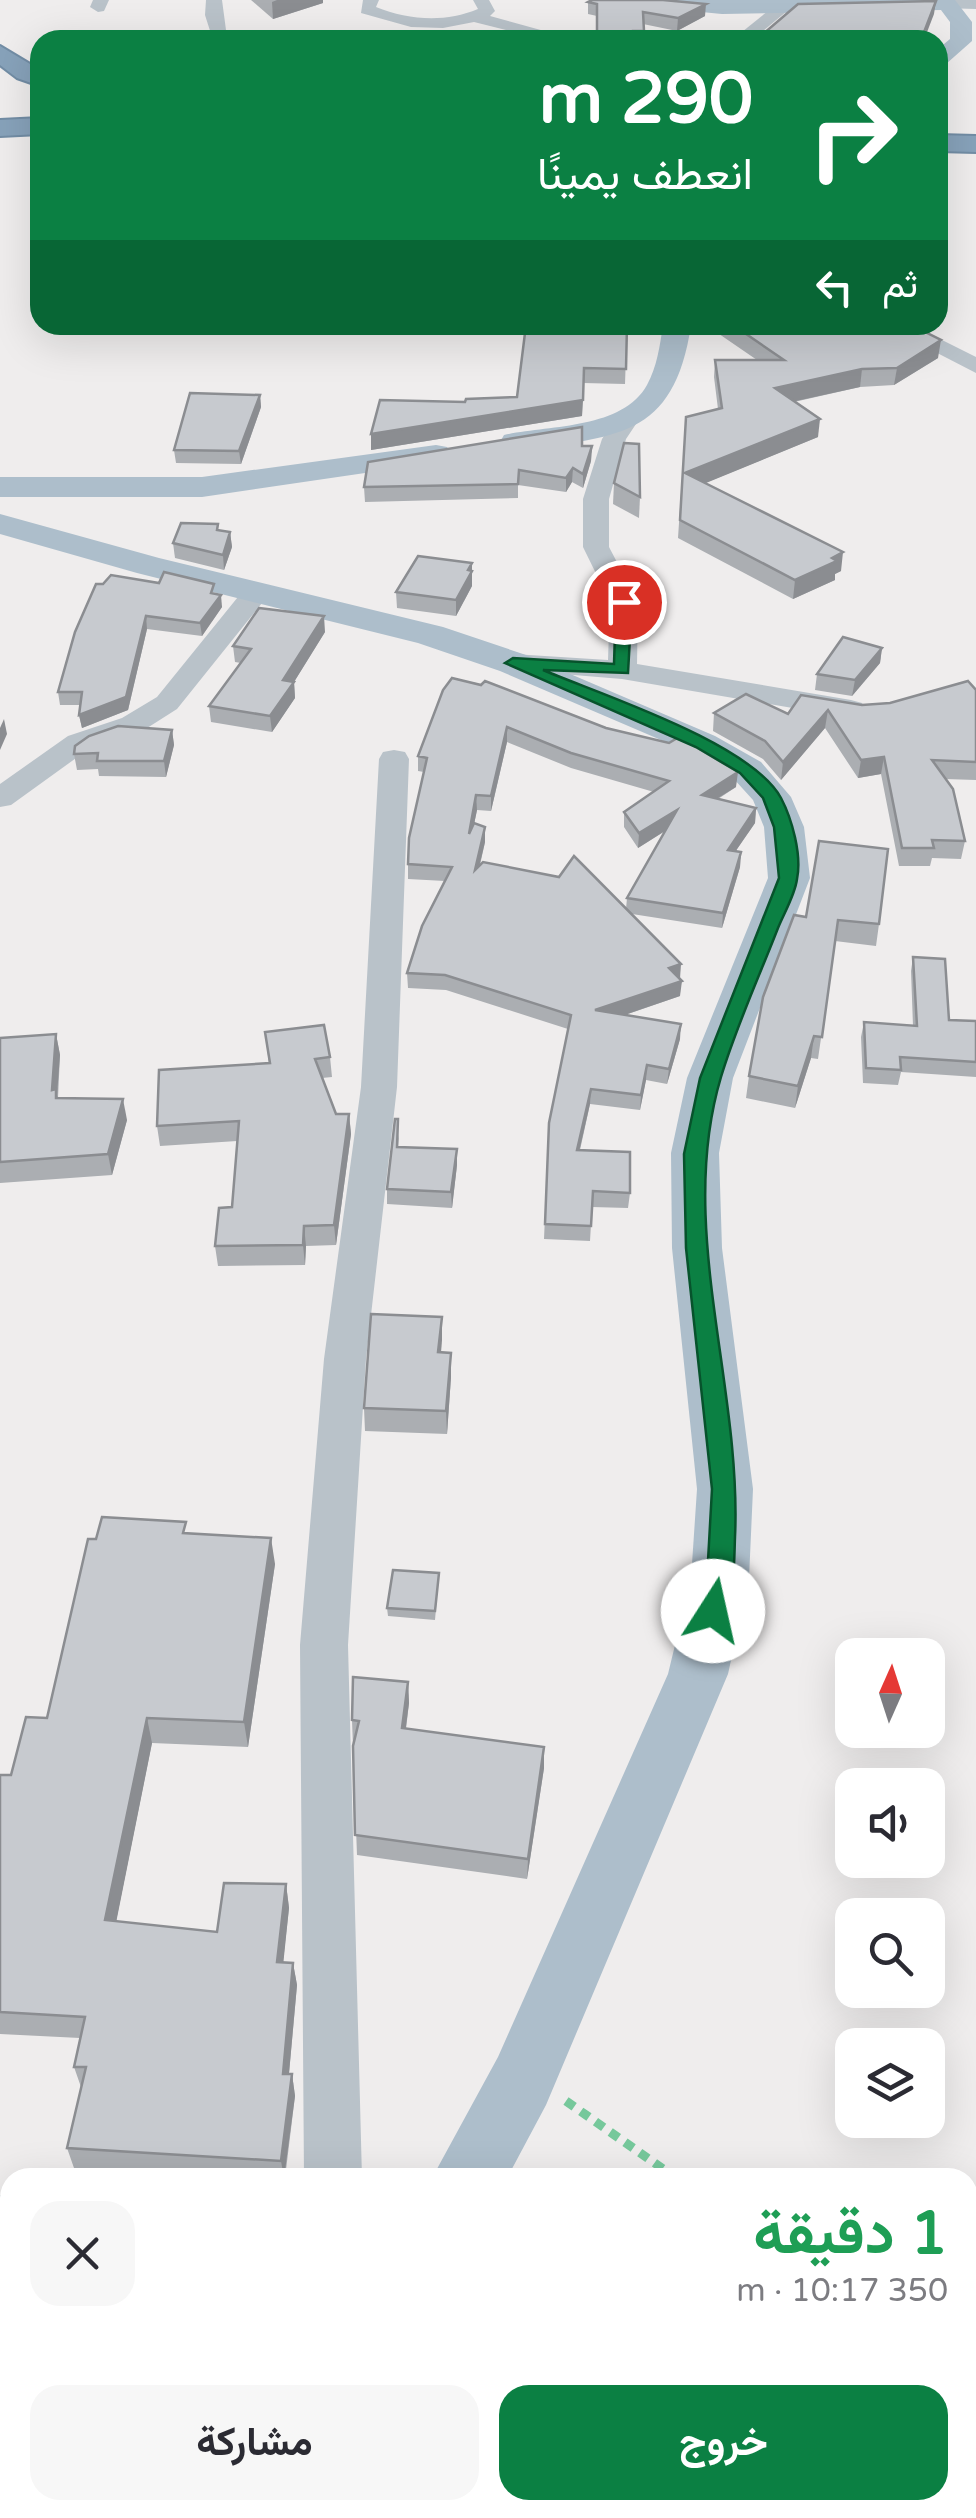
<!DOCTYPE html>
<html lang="ar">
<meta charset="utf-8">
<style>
:root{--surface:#fff;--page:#f7f7f7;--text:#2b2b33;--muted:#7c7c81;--accent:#0b8043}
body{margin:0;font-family:"Varela Round",Vazirmatn,sans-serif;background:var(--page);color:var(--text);direction:rtl;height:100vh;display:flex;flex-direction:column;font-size:38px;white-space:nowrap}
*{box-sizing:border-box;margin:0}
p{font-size:32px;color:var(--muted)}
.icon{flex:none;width:55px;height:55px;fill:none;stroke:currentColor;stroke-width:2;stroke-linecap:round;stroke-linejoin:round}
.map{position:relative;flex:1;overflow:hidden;direction:ltr}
.side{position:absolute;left:0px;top:2168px;width:978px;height:352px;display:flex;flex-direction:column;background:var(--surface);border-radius:30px 30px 0 0;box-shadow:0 10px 40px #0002;direction:rtl}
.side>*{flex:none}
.banner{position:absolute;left:30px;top:30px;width:918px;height:305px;border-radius:30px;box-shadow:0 10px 40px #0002;direction:rtl;background:#0b8043;color:#fff;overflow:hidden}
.needle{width:65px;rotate:3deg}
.controls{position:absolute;left:835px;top:1638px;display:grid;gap:20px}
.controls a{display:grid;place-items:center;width:110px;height:110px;border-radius:20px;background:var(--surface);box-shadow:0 10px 40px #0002;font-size:50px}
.pin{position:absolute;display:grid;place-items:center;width:85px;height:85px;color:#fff;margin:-42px;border:5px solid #fff;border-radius:50%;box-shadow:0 2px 10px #0007}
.me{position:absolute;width:110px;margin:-55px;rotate:10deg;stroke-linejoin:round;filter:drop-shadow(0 0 8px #0008)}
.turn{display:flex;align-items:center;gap:35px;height:210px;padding:0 30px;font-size:45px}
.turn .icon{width:130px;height:130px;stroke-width:2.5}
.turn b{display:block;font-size:70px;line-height:85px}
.then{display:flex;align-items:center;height:95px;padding:0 30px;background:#0003;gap:20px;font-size:38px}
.round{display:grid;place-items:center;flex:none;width:105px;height:105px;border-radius:30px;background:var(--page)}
.headline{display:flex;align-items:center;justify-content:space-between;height:170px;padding:0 30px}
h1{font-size:60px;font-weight:700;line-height:75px;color:#1e9e55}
.primary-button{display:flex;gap:20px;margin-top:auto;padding:20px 30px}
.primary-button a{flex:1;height:115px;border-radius:30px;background:var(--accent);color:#fff;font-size:40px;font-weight:700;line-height:115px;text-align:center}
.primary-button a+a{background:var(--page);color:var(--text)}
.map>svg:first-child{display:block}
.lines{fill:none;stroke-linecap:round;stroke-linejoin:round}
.highway-casing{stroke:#728da5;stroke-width:4}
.path{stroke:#76c89b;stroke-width:9;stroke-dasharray:10 8;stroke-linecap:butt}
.minor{fill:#b9c2c9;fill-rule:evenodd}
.major{fill:#adbecb;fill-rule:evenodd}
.highway{fill:#87a2ba;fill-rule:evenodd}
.wall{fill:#abaeb2;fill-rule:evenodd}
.shaded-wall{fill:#8b8d91}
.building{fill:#c7cacf;stroke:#8b8d91;stroke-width:2.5}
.route{fill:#0b8043;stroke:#07532c;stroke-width:2.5}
</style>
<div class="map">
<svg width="976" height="2518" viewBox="0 0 976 2518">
<rect width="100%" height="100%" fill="#efeded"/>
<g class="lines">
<defs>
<g id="highway">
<path d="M0,46L40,70V86L17,78L0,65Z"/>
<path d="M40,118V134L0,136V120Z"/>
<path d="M938,135L976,136V152L938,151Z"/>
</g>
</defs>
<use href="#highway" class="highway-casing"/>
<g class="path">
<path d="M566,2101L676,2178"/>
<path d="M968,2402L976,2408"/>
</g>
<g class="minor">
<path d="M93,0H109L104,11L98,12L90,7Z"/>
<path d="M206,0H222L226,30L242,40L212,37L205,15Z"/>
<path d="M363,0H379L376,7C408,20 445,23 478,9L473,0H489L495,11L490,16L577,40H547L474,22L443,28L411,27L361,13Z"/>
<path d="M941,0H976V9L941,8Z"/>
<path d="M778,3L792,7L752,40H732Z"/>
<path d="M883,325H912L976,357V373Z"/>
<path d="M630,408L642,415L626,439L609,499V547L638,602L637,664L851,700L862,703L866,709L862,715L851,718L622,679L503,669L499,663L503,657L513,654L608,660L610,602L583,547V499L602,439L621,410Z"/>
<path d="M256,585L270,593L177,709L144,730L90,748L11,805L0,807V784L68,736L122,718L157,697L246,587Z"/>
<path d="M394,750L405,752L409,759L397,1087L366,1359L348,1645L362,2178H304L300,1645L324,1359L361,1087L379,759L383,752Z"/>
<rect x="0" y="2195" width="10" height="58"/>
</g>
<g class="major">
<path d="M629,0H955L972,22V41L946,64L938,66V49L950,39V22L941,10L722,14L639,6Z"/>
<path d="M663,325H691C674,440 615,436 515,451L504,449L500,442L504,435C547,425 622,430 647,385C657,367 660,345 663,325Z"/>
<path d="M436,445L447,447L452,454L447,461L202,497H0V477H202Z"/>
<path d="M0,514L159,558L443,627L526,655L715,736L761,762L791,797L804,827L810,878L733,1078L719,1153L722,1248L753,1489L749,1579L728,1674L546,2105L507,2178H432L498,2057L668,1674L691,1579L697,1489L672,1248L671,1153L687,1078L768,878L764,827L753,800L733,778L689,752L500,671L418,643L137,573L0,534Z"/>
<path d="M335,2510H415L414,2518H334Z"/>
</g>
<use href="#highway" class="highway"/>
</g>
<g class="wall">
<path d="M251,0H323V3L273,19Z"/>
<path d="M588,2L705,16L677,31L643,24V40H597V16L588,14Z"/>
<path d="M627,325L625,384L583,383L582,416L371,450V434L465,402L517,397Z"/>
<path d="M706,325H911L938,358L894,385L860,387L794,402L818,437L705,483L841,571L835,574V580L793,599L678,538L686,417L718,409L714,377L715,360H757Z"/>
<path d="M260,395L261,407L241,464L176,463L174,450Z"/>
<path d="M582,446H592L591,461L583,488L572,482L566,492L518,485V498L365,502L364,487Z"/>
<path d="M614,483L640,497L639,518L613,504Z"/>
<path d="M218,530L230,532L232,547L224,570L175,558L173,543Z"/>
<path d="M472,563V586L456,616L397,608L396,592Z"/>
<path d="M103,584L215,594L222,607L202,636L147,629L128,710L82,728L79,715L81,705H60L58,692Z"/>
<path d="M325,632L294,682L295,698L272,732L211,722L209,706L241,663L235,662L233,646Z"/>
<path d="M882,648L880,663L852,696L815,690L817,674Z"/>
<path d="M443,690L736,787L718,799L756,808L755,823L735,852H741L740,867L722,928L632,914L680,979V996L625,1015L680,1039L667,1084L646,1080L640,1110L590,1104L580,1150L630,1193L628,1208L592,1207L590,1241L544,1239L549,1123L568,1029L446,990L408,988L407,973L445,881L408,879V864L424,772L418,771V756ZM507,742L571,768L654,792L624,812V827L638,848L665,831L627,898L626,909L480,865L485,842V827L474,824L477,810L491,811Z"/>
<path d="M976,690V780L945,779L965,841L961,859L932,858L930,866H899L881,774L858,778L825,728L781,780L763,759L713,731L714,713L788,714L890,703Z"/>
<path d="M172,730L174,745L166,777L99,776L98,769L77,770L74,754Z"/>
<path d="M794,915L879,924L876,946L835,941L818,1059L811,1058L795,1108L746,1098L749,1076Z"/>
<path d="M913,957L949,1020L976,1021V1077L901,1072L898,1085L863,1083L861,1037L864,1022L913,1026L911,971Z"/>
<path d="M265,1032L330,1057L332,1077L322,1078L336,1114H349L351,1134L336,1245L306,1246L305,1265L218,1266L215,1246L232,1207L237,1141L160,1146L157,1126L269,1064Z"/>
<path d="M56,1034L60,1055L58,1098L127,1120L112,1175L0,1183V1038Z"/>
<path d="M399,1134L398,1147L457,1165L452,1208L387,1204V1189Z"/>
<path d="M442,1317L441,1352L451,1353V1377L447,1434L365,1431L364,1408Z"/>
<path d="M188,1533L275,1564L248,1747L152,1743L116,1921L217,1932L286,1884L289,1908L283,1962L293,1963L297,1985L289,2074H292L295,2096L285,2178H223L74,2168L67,2148L81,2087L74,2067L80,2038L0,2034V1775H11L47,1718L96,1539Z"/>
<path d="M439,1573L435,1620L388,1616L387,1608Z"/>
<path d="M408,1682L409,1703L406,1729L544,1747V1768L527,1879L357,1855L352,1720Z"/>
</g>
<g class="shaded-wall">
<path d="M277,0H323V3L273,19L272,2Z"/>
<path d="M936,1L934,14L924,40H921Z"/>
<path d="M706,4L705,16L677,31L678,18Z"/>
<path d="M941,340L938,358L894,385L897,368Z"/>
<path d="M862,369L860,387L773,406L775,388Z"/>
<path d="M260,395L261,407L241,464L239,451Z"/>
<path d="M583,400L582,416L371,450V434Z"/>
<path d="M820,419L818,437L684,492L685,473Z"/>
<path d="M592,446L591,461L583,488V474Z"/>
<path d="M573,468L572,482L566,492V478Z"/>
<path d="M230,532L232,547L224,570L223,555Z"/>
<path d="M843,552L841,571L835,574V580L793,599L795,580Z"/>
<path d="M472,563V586L456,616V600Z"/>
<path d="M221,595L222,607L202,636L200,623Z"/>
<path d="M146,616L147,629L128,710L82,728L79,715Z"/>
<path d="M324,616L325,632L289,690L294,682L295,698L272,732L270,716L283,680Z"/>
<path d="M882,648L880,663L852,696L855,680Z"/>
<path d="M828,710L825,728L781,780L783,762Z"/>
<path d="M4,719L7,734L0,750V728Z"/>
<path d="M507,727V742L491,811V796Z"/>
<path d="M172,730L174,745L166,777L164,761Z"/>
<path d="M884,757L881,774L858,778L861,760Z"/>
<path d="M738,772L736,787L700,809L702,795Z"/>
<path d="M476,795L477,810L469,849V834Z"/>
<path d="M756,808L755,823L726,865L728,850Z"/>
<path d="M677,810L676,824L638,848L639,833Z"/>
<path d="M485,827V842L475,884V870Z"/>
<path d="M741,852L740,867L722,928L723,913Z"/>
<path d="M681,964L680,979L669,968Z"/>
<path d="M682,981L680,996L595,1025V1010Z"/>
<path d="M681,1024L680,1039L667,1084L669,1069Z"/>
<path d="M56,1034L60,1055L57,1095L60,1110L52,1090Z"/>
<path d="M814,1036L811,1058L795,1108L798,1086Z"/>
<path d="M647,1065L646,1080L640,1110L641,1095Z"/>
<path d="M591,1089L590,1104L576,1165L577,1150Z"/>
<path d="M123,1099L127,1120L112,1175L108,1154Z"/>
<path d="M349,1114L351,1134L336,1245L334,1225Z"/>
<path d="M457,1149V1165L452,1208L451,1192Z"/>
<path d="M304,1226L306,1246L305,1265L303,1245Z"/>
<path d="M442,1317V1340L439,1376L438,1352Z"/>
<path d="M451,1353V1377L447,1434L446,1411Z"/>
<path d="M271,1538L275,1564L248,1747L244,1722Z"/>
<path d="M408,1682L409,1703L403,1749L402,1728Z"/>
<path d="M147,1718L152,1743L112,1943L105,1920Z"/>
<path d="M544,1747V1768L527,1879L528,1859Z"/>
<path d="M286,1884L289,1908L281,1985L277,1962Z"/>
<path d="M293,1963L297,1985L287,2095L283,2074Z"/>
<path d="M292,2074L295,2096L284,2178L281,2161Z"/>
</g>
<g class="building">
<path d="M592,0H663L706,4L678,18L643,12L644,31H633V36H597V4L588,2Z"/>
<path d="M936,1L921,40L888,39L886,40H756L798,4Z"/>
<path d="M526,325H627L626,369L584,368L583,400L371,434L380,400L465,402L466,399L517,397Z"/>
<path d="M733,325H911L941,340L897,368L862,369L775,388L820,419L685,473L843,552L832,558L837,561L795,580L680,520L686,417L722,408L715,360H784Z"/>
<path d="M190,393L260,395L239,451L174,450Z"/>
<path d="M582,427V446H592L583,474L573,468L566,478L519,470L518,484L364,487L368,462Z"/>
<path d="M624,443L639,444L640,497L614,483Z"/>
<path d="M181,523L218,524L217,530L230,532L223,555L173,543Z"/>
<path d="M418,556L472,563L468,570L472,571L456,600L396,592Z"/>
<path d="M164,572L214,584L211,593L221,595L200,623L146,616L126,697L79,715L82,692H58L75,632L96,584H103L111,575L159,583Z"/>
<path d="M259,608L324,616L283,680L294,682L270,716L209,706L251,649L233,646Z"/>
<path d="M843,637L882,648L855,680L817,674Z"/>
<path d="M452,678L481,685L485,681L606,728L669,743L679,737L738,772L702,795L756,808L728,850L741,852L723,913L627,898L677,810L639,833L624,812L669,781L571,753L507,727L491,796L476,795L469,834L474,823L485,827L475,870L483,862L559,877L574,856L681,964L669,968L682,981L595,1010L681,1024L669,1069L647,1065L641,1095L591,1089L577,1150L630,1152V1193L593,1191L591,1226L545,1224L549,1123L571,1015L445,975L407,973L422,926L452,867L408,864L409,838L427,758L418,756L443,690Z"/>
<path d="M968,681L976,690V762L932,760L953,789L965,841L932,840L934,848H902L884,757L861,760L828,710L783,762L765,741L714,713L746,694L788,714L801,695L862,705L890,703Z"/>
<path d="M118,726L172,730L164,761H97L98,753L74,754L75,746L89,736Z"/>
<path d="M819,841L888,849L879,924L838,920L822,1037L814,1036L798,1086L749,1076L763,997L794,915L806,917Z"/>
<path d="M913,957L945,959L949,1020L976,1021V1062L900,1057L901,1070L866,1068L864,1022L917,1026Z"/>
<path d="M324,1025L330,1057L315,1059L336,1114H349L334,1225L304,1226L303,1245L215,1246L219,1208L232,1207L239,1121L157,1126L159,1070L270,1063L265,1032Z"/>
<path d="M56,1034L52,1090L56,1089V1098L123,1099L108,1154L0,1162V1038Z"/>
<path d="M395,1119H398L397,1147L457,1149L451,1192L387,1189Z"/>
<path d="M371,1314L442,1317L438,1352L451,1353L446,1411L364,1408Z"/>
<path d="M102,1517L186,1522L183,1533L271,1538L244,1722L147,1718L105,1920L217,1932L224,1883L286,1884L277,1962L293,1963L283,2074H292L281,2161L67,2148L86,2067H74L85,2017L0,2012V1775H11L26,1717L47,1718L88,1539H96Z"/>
<path d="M393,1570L439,1573L435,1611L387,1608Z"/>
<path d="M353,1677L408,1682L402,1728L544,1747L528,1859L355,1835L353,1746L359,1721L352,1720Z"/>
</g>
<path class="route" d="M624,598L632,602L628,673L543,670C602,695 751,743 781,798C792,819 802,855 797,879C795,895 784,913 778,928C759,977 736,1027 721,1077C676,1227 742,1385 735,1537C734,1564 735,1594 722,1619L713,1622L703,1619L700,1611L707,1579L712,1489L686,1248L684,1154L700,1078L779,878L774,827L763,798L740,773L696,747L505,663L513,658L614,664L616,602Z"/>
</svg>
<div class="controls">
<a><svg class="needle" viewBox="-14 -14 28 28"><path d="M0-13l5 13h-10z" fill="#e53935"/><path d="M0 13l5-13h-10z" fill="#7c7c81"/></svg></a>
<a><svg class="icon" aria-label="sound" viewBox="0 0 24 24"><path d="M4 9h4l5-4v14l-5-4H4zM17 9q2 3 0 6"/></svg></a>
<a><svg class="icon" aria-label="search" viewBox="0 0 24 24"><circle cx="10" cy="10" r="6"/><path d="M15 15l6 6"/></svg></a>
<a><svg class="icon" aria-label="layers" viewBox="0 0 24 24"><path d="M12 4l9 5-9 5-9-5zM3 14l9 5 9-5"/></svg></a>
</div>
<div class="pin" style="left:624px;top:602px;background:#d93025"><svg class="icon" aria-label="arrive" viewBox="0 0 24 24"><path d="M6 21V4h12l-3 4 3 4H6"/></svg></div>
<svg class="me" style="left:713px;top:1611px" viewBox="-20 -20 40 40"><circle r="19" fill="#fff"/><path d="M0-13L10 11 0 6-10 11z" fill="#0b8043"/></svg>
<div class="banner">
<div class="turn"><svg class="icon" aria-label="right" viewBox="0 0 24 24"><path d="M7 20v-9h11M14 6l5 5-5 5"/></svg><div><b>290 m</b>انعطف يمينًا</div></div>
<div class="then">ثم<svg class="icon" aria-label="left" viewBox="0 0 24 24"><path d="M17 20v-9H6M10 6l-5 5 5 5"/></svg></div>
</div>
<section class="side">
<div class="headline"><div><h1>1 دقيقة</h1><p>350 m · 10:17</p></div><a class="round"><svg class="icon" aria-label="close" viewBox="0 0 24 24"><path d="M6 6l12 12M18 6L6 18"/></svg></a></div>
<div class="primary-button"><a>خروج</a><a>مشاركة</a></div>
</section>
</div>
